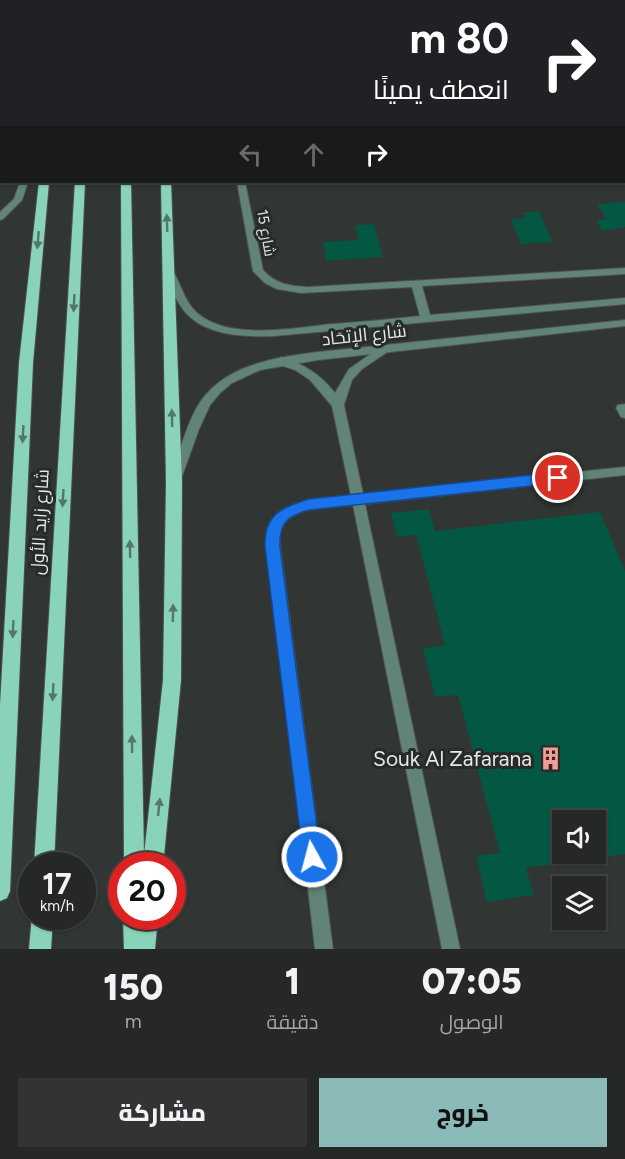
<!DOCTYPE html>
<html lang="ar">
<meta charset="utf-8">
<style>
:root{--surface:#252826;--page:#313432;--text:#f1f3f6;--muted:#a3a6a7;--line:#424443;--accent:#8bbbb9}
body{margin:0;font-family:Figtree,Cairo,sans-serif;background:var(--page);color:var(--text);direction:rtl;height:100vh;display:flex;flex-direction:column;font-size:22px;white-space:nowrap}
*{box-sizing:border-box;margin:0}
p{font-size:20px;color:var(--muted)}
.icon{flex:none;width:33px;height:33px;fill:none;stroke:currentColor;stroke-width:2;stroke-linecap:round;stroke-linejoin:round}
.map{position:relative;height:949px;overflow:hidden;direction:ltr}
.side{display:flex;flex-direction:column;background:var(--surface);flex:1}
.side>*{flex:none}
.banner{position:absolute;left:0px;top:0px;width:626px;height:183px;box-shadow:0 2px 4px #0004,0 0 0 2px var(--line);direction:rtl;background:#202124;color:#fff;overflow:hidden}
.controls{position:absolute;left:552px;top:810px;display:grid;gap:12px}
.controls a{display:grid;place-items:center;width:54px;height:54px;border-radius:0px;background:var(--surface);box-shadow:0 2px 4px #0004,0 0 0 2px var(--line);font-size:30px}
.speed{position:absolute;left:18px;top:852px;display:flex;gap:12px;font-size:30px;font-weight:700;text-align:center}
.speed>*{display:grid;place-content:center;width:78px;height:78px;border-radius:50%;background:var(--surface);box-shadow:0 2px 4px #0004,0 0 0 2px var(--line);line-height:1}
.speed small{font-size:15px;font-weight:400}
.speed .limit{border:9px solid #d22;background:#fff;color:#111}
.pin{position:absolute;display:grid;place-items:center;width:51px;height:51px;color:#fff;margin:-26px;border:3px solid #fff;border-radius:50%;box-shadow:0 2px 6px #0007}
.me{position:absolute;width:66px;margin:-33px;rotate:353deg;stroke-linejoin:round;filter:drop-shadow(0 0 4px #0008)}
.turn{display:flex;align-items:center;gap:21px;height:126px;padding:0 18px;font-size:27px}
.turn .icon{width:78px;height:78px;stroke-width:2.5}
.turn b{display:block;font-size:42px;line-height:51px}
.lanes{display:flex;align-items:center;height:57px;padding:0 18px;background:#0003;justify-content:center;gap:30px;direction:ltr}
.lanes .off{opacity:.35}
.eta{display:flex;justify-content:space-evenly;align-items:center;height:102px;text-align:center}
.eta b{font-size:36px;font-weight:800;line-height:42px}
.cta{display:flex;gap:12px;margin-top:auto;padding:12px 18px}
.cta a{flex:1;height:69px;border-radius:0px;background:var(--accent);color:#111;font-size:24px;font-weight:800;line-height:69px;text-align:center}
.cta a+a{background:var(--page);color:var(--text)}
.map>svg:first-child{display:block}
.building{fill:#045742;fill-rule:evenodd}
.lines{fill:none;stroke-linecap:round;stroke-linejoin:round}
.service-casing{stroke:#4e5250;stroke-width:2}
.minor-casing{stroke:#4e5250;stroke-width:2}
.primary-casing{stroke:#4e5250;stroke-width:2}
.service{fill:#618477;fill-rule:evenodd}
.minor{fill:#618477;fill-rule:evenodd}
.primary{fill:#89d4b9;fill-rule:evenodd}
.oneway{fill:#53776a}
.route{fill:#1a73e8;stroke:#114b97;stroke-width:1.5}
.labels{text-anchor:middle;stroke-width:6;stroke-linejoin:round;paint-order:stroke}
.far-street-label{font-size:15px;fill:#e6e9e8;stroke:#272b29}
.street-label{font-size:18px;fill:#e6e9e8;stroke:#272b29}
.near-poi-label{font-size:21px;fill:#e6e9e8;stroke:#272b29;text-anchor:end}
</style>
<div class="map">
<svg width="625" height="949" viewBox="0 0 625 949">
<rect width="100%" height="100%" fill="#313533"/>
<g class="building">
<path d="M625,202V227L602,231L596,220L606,219L597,204Z"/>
<path d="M539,211L553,242L521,244L511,219L526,218L523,212Z"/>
<path d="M374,224L383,257L326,261L323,242L359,240L355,225Z"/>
<path d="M429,509L435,531L600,512L625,571V854L526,868L534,895L487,902L476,856L500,853L458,695L435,697L423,648L445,645L416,535L397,537L391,513ZM562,820H596V854H562Z"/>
</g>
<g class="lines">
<defs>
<g id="service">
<path d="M382,346L387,350L386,353L362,369L352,380L344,405L363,494L625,467V475L365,504L460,949H442L353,505C327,508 284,505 279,537L333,949H315L267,537C273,498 319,499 351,496L332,406L310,380L295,370L277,364L276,361L281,357C304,364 320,374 335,393L349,369Z"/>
<path d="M625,404V418L621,417L616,408L618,405Z"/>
</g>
<g id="minor">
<path d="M206,0H212L213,2H206Z"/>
<path d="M20,182H28L22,200L3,219L0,220V212L14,199Z"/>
<path d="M237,182H245L263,270C275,284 290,286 308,287L625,268V274L422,286L430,315L625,298V304L274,336C242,337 199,336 180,305C173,295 169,282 164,271L166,269H172C181,284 184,301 197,313C230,341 293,328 332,324C362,322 391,319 420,316L412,287L301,293L277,289L265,283L253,271Z"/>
<path d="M625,320V326L318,360L260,370L232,383L220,393L210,405L199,429L180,482H172L170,479C179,456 184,431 196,409C220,365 273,358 318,352Z"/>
</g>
<g id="primary">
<rect x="56" y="0" width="8" height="2"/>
<path d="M88,0H96L87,2Z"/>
<rect x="123" y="0" width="8" height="2"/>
<rect x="157" y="0" width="8" height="2"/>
<path d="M39,182H49L33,363L10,891L7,898L0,901V706L19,363Z"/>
<path d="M75,182H85L54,866H34Z"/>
<path d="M121,182H131L144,855L163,680L166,483L161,182H171L182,483L181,680L163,866H124Z"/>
<path d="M32,916H53L51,949H29Z"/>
<path d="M123,916H158L155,949H124Z"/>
</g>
</defs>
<use href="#service" class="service-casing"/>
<use href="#minor" class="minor-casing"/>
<use href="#primary" class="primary-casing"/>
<use href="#service" class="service"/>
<use href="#minor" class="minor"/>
<use href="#primary" class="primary"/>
</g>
<defs><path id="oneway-solid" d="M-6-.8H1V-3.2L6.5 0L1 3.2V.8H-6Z" transform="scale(1.5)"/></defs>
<g class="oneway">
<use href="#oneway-solid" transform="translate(167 223) rotate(-92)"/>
<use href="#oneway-solid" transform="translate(38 240) rotate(95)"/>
<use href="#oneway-solid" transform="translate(74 303) rotate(93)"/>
<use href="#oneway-solid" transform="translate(172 418) rotate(-91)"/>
<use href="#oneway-solid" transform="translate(23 434) rotate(93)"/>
<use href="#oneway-solid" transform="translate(63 498) rotate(93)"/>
<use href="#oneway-solid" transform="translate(130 549) rotate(-91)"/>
<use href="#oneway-solid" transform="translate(173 613) rotate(-89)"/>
<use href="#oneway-solid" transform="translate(13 629) rotate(93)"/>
<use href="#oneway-solid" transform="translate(53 692) rotate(93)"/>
<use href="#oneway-solid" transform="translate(132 744) rotate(-91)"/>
<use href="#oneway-solid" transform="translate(159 807) rotate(-84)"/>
</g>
<path class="route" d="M558,472L565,478L558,483L309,510C287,516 279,523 280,547L321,857L319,864L312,866L305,864L303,857L265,547C264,514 282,507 309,499Z"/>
<defs>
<symbol id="building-bare" viewBox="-9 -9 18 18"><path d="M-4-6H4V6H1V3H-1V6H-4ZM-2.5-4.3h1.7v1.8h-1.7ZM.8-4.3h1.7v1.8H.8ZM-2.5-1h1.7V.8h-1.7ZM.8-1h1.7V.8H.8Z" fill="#f59c95" stroke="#272b29" stroke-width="2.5" paint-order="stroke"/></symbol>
</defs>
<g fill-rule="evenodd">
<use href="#building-bare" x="534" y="742" width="33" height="33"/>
</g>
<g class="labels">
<g class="far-street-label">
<text transform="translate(266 233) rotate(80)" y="5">شارع 15</text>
</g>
<g class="street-label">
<text transform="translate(364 335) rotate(-6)" y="6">شارع الإتحَاد</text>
<text transform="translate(40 522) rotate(-87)" y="6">شارع زايد الأول</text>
</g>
<g class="near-poi-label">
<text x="532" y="766">Souk Al Zafarana</text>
</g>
</g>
</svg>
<div class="controls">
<a><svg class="icon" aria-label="sound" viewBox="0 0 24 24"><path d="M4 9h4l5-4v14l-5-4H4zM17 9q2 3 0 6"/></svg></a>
<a><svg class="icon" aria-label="layers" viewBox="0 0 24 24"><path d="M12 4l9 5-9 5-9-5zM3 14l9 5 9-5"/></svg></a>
</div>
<div class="speed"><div>17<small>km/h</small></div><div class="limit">20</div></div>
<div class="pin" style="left:558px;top:478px;background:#d93025"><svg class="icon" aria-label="arrive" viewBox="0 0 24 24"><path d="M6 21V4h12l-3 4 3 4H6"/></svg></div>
<svg class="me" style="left:312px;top:857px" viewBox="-20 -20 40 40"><circle r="17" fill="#1a73e8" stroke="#fff" stroke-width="3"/><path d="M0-11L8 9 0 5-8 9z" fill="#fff"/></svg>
<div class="banner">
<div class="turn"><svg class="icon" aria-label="right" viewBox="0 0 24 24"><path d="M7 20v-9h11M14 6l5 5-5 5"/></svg><div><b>80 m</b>انعطف يمينًا</div></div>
<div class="lanes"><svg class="icon off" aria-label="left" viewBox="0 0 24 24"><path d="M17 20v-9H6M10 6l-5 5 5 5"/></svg><svg class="icon off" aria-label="ahead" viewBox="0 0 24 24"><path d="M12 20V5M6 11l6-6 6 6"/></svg><svg class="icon" aria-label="right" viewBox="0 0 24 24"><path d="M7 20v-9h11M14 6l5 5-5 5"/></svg></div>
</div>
</div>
<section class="side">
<div class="eta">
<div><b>07:05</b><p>الوصول</p></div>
<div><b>1</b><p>دقيقة</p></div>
<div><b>150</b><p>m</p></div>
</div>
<div class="cta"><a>خروج</a><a>مشاركة</a></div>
</section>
